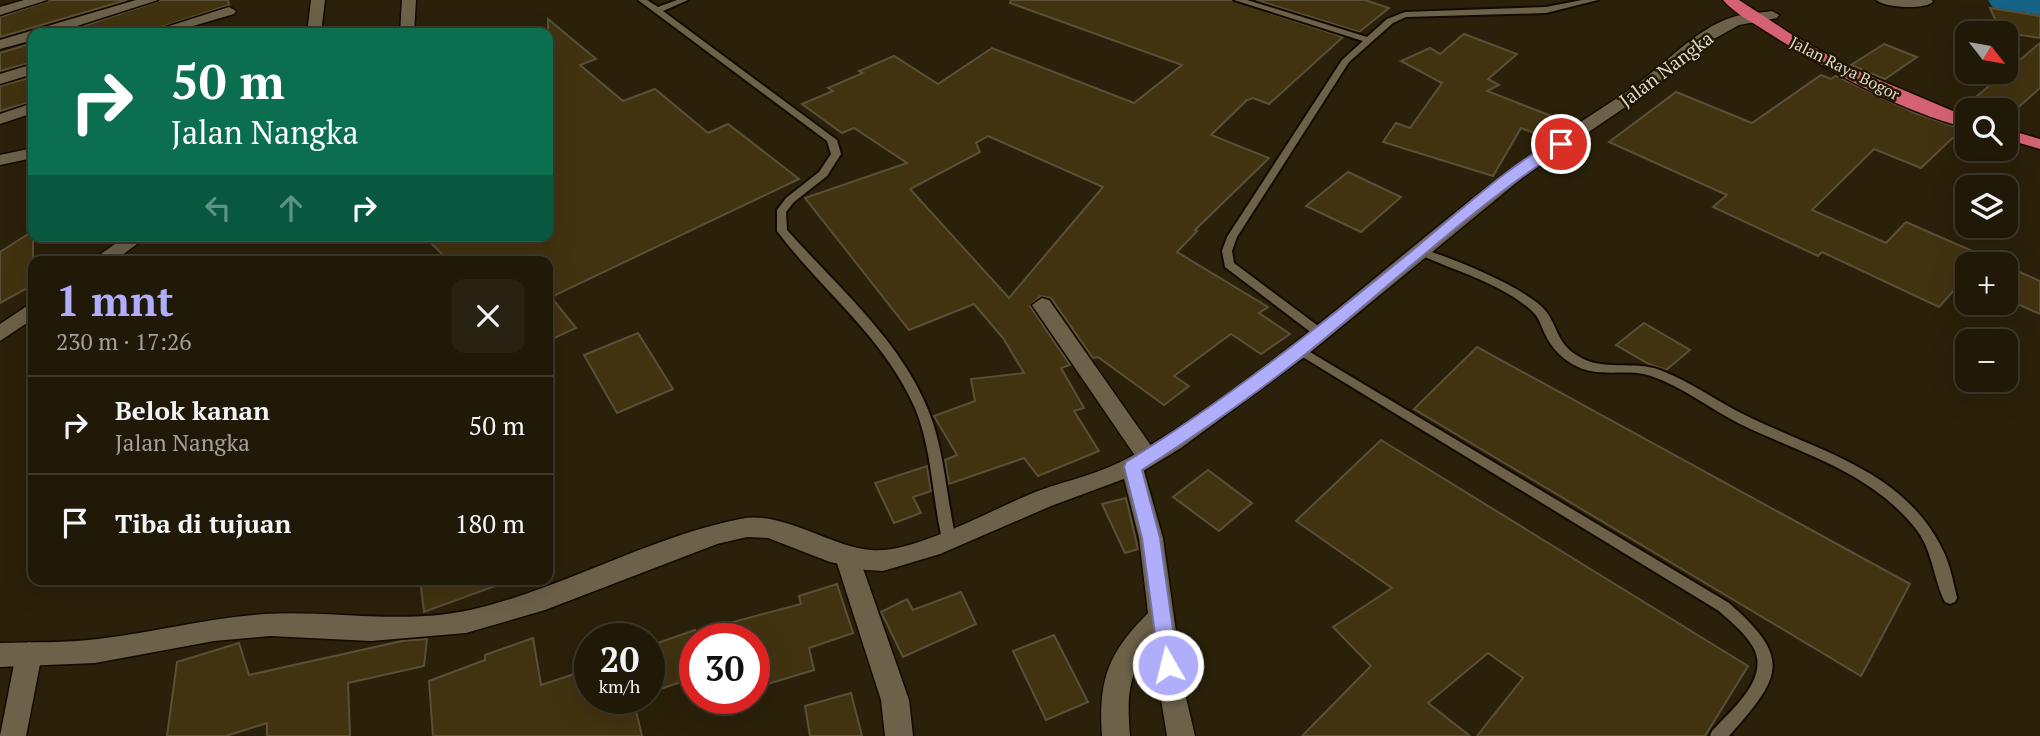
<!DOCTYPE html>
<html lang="id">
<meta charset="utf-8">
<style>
:root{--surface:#201908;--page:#282212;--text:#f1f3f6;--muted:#a2a09c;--line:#3d3829;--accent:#b0aefa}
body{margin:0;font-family:"PT Serif",serif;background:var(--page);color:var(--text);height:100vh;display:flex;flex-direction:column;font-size:26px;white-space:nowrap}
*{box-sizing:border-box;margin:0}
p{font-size:23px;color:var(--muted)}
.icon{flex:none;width:38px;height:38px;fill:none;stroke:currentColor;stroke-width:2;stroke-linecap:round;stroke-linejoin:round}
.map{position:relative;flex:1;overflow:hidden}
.sheet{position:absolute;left:28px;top:256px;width:525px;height:329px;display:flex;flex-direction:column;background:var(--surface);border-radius:14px;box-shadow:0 7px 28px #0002,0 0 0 2px var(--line)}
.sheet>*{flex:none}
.guide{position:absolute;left:28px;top:28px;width:525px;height:214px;border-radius:14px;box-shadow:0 7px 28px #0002,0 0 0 2px var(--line);background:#0b6e4f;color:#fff;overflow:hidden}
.needle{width:46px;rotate:121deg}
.buttons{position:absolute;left:1955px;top:21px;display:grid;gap:14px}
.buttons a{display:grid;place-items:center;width:63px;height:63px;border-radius:14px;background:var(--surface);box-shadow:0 7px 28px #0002,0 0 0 2px var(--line);font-size:35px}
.speed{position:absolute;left:574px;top:623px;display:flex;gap:14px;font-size:35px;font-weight:700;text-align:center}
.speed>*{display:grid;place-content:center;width:91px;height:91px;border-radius:50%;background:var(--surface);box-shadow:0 7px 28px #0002,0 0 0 2px var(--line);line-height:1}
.speed small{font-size:18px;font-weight:400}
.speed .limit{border:10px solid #d22;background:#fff;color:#111}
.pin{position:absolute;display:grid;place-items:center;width:60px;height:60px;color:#fff;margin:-30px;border:4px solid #fff;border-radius:50%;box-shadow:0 2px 7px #0007}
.me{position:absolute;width:77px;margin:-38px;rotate:352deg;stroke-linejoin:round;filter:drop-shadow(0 0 5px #0008)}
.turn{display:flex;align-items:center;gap:24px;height:147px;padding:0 28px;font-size:32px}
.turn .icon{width:91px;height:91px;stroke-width:2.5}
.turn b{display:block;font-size:49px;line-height:60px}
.lanes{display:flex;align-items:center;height:66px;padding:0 28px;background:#0003;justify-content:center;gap:35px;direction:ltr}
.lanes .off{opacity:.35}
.round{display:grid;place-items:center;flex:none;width:74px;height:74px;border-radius:14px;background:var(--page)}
.overview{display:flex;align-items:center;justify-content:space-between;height:119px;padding:0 28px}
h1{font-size:42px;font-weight:800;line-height:52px;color:var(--accent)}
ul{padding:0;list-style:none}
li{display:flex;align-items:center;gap:21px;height:98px;padding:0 28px;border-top:2px solid var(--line)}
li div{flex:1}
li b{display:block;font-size:26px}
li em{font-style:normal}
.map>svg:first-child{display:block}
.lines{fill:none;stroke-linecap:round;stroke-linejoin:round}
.river{fill:#156487;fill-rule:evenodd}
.building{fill:#423310;stroke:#5a4f37;stroke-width:2;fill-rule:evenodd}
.service-casing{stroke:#140a00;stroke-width:4}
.minor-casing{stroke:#140a00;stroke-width:3}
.tertiary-casing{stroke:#140a00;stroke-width:3}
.trunk-casing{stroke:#140a00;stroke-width:3}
.service{fill:#6d6149;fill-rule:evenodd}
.minor{fill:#6d6149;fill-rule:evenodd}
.tertiary{fill:#6d6149;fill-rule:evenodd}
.trunk{fill:#d46274;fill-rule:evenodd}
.route{fill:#b0aefa;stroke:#7271a2;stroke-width:2}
.labels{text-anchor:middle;stroke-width:5;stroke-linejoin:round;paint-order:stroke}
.far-street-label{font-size:16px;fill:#ded7ca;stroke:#211803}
.street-label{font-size:19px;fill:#ded7ca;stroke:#211803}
</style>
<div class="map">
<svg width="2040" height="736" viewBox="0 0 2040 736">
<rect width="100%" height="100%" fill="#2b210a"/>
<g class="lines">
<path class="river" d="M1988,0H2040V15L1993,8Z"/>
</g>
<g class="building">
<path d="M50,0H127L0,37V17Z"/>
<path d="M161,0H228L229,5L143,33H63Z"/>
<path d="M1011,0H1231L1343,37L1269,104L1253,98L1247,100L1211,135L1269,158L1195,230L1197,231L1177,252L1268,307L1259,313L1290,334L1261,354L1231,334L1174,376L1189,386L1164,405L1098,357L1093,358L1051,298L1040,296L1030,306L1070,365L1061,368L1084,408L1074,411L1099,451L1038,476L1024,458L949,484L945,460L957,455L934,416L975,401L971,379L1024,373L1003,338L974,304L909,330L805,198L907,163L854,128L842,133L802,104L833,91L828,88L863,73L859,71L894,56L938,84L992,48L1134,103L1182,65L1010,3ZM988,136L1103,187L1009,298L910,189L980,152L976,143Z"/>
<path d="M1256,0H1365L1389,8L1359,32Z"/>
<path d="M1990,8L2040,16V38L2001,32Z"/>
<path d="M548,19L596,59L580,65L623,101L655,89L708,133L728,124L799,179L551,297L576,328L548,341V261H449L424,236H548Z"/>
<path d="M1464,34L1517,54L1488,79L1499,85L1487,91L1572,124L1550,139L1521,128L1493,176L1383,142L1396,123L1410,128L1442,83L1401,61L1430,48L1440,54Z"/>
<path d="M33,43V62L0,71V53Z"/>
<path d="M2040,43V88L2014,111L1976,97Z"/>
<path d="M1884,44L1917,57L1885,79L1851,65Z"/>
<path d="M1821,75L1831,79L1836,76L1915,113L1962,129L1921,168L1874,149L1812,210L1886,243L1906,222L2002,264H1967V282L1963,280L1939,307L1822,252L1818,256L1713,207L1727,195L1609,142L1676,92L1752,123Z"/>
<path d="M33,77V101L0,111V86Z"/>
<path d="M1348,172L1401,197L1361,232L1306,206Z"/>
<path d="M33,231V285L0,303V252Z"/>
<path d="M2006,266L2040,281V314L2006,299Z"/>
<path d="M1644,323L1690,350L1666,370L1649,364L1616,345Z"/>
<path d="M638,333L673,389L617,413L584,355Z"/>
<path d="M1477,347L1910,584L1861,676L1414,409Z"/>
<path d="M1381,440L1748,666L1705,736H1477L1523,678L1488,653L1428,703L1470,736H1302L1371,666L1333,627L1392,588L1296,521Z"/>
<path d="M927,466L931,491L913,497L921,513L894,523L875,483Z"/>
<path d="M1208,470L1252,503L1219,531L1173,497Z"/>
<path d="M1126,498L1138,549L1125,553L1102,504Z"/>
<path d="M420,579H506V582L424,612Z"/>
<path d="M837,584L853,633L809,648L814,670L754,688V639H700L699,631L801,604L799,596Z"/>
<path d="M961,592L976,624L903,657L881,612L907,599L913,610Z"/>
<path d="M695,630V677L649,693V646Z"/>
<path d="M1054,635L1088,702L1046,720L1013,651Z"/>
<path d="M533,638L541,685L590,669V698H633L642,736H433L429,681L485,660V655Z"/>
<path d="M427,639L424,666L348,683L350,736H267V723L226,736H167L177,662L239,643L249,675L402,641Z"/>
<path d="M851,693L862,736H810L805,706Z"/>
</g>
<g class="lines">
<defs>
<g id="service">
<path d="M638,0H647L658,7L677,0H688L663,11L837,140L841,154L827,176L794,202L786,212L787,230C840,290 907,345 933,423C945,460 947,501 956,539L954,543L949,545L944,543L942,539C932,496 932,449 915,408C884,337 822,291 777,231V210L786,198L819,172L831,154L827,141Z"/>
<path d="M1234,0H1247L1367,37L1387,19L1405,12L1546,7L1582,0H1598L1546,13L1406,17L1393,23L1349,62L1237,237L1232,251L1234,263L1325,331L1327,334L1325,337H1317L1225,267L1222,251L1227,237L1342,60L1363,41Z"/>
<path d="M1422,249C1453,258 1518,285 1541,306C1558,321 1554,342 1578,356C1603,372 1633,360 1660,370C1692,382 1719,403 1749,417C1825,454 1909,472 1946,557C1951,570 1954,585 1957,598L1955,602L1950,604L1945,602C1933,578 1933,551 1916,529C1871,472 1802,454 1740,424C1710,409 1683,387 1651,376C1627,368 1602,378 1578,367C1563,360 1552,349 1545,334C1541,326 1539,317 1532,311C1501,283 1455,271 1418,254L1417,252Z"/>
<path d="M1300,346L1729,603C1793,659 1781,677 1729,736H1710L1712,731C1731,710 1771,678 1753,647C1745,633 1731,622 1719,611L1296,353L1294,350Z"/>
</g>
<g id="minor">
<path d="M24,0H47L0,15V7Z"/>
<path d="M136,0H158L55,33H33V40L0,49V40Z"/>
<path d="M311,0H325L321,33H307Z"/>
<path d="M402,0H416L414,33H400Z"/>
<path d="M1876,0H1932L1933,2C1923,10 1886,8 1876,0Z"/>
<path d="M229,7L236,11L234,14L169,33H147Z"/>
<path d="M33,64V74L0,84V74Z"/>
<path d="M33,103V113L0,124V114Z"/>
<path d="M33,148V158L0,165V155Z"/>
<path d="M126,236H148L114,261H91Z"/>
<path d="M1042,298L1049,300L1159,457L1156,463L1142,464L1163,538L1184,689L1195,736H1167L1152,644C1127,673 1127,699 1130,736H1102C1098,680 1108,653 1148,613L1139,538L1121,467L1124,461L1138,460L1032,305Z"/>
<path d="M33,302V319L0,341V324Z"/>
<path d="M847,547L856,550L859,557L909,700L913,736H885L881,700L835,557L838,550Z"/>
<path d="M29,642L38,646L42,654L26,736H0L16,654L20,646Z"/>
</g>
<path id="tertiary" d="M1772,11L1779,15L1777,18L1739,25L1714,39L1649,91L1527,174L1307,355L1181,448L1140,473L1051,506L940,554L883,571L866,570L830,562L768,538L747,537L717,544L545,610L466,633L371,641L270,636L214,641L95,663L0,667V643C32,642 66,643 98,639C154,632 208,618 264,614C332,610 401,625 470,610C562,589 649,537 740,519C784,510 827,546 872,550C915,554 996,507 1038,491C1068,480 1102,473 1130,457C1270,378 1386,262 1514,167C1551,140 1591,116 1629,90C1662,68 1694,29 1733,17C1745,13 1759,13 1772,11Z"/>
<g id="trunk">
<path d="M1723,0H1739L1791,34L1849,67L1967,117V128C1900,111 1825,69 1767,32C1752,22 1734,13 1723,0Z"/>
<path d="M2006,129L2040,139V149L2006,139Z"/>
</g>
</defs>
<use href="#service" class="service-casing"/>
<use href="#minor" class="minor-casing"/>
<use href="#tertiary" class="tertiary-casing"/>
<use href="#trunk" class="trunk-casing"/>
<use href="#service" class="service"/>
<use href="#minor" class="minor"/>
<use href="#tertiary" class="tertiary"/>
<use href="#trunk" class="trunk"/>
</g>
<path class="route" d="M1561,140L1568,144L1566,147C1473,206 1393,284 1307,353C1255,395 1199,433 1142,470L1160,538L1178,665L1175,671L1168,674L1160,671L1142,538L1124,467L1126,462C1226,400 1317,328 1408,254C1443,226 1523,151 1561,140Z"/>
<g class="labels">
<g class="far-street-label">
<text transform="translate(1845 68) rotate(27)" y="6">Jalan Raya Bogor</text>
</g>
<g class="street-label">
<text transform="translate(1666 69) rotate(-37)" y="7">Jalan Nangka</text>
</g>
</g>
</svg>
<div class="buttons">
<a><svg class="needle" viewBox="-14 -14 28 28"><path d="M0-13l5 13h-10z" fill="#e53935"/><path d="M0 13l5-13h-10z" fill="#a2a09c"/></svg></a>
<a><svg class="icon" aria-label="search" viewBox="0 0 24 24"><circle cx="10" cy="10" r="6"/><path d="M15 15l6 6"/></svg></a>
<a><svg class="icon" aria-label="layers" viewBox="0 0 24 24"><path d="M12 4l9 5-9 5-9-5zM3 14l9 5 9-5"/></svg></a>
<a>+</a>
<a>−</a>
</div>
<div class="speed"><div>20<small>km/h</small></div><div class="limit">30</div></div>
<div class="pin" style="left:1561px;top:144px;background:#d93025"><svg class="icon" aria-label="arrive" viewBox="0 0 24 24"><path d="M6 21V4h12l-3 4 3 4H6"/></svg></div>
<svg class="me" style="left:1168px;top:665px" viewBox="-20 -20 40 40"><circle r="17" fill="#b0aefa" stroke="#fff" stroke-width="3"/><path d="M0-11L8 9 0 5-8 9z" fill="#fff"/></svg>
<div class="guide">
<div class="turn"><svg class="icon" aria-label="right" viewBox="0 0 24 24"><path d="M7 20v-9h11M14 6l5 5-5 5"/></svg><div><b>50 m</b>Jalan Nangka</div></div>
<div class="lanes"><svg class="icon off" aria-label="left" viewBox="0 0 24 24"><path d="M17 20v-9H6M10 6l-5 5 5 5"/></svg><svg class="icon off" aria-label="ahead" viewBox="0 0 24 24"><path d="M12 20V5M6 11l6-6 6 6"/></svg><svg class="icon" aria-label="right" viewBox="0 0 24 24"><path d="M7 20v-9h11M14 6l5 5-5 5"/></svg></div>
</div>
<section class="sheet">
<div class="overview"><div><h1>1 mnt</h1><p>230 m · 17:26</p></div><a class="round"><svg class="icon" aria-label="close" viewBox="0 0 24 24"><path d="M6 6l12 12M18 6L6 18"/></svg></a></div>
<ul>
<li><svg class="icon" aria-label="right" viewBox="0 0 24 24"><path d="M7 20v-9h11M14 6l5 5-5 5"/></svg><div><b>Belok kanan</b><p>Jalan Nangka</p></div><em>50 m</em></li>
<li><svg class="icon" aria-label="arrive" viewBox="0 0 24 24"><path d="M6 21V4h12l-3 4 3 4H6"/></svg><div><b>Tiba di tujuan</b></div><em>180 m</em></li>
</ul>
</section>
</div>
